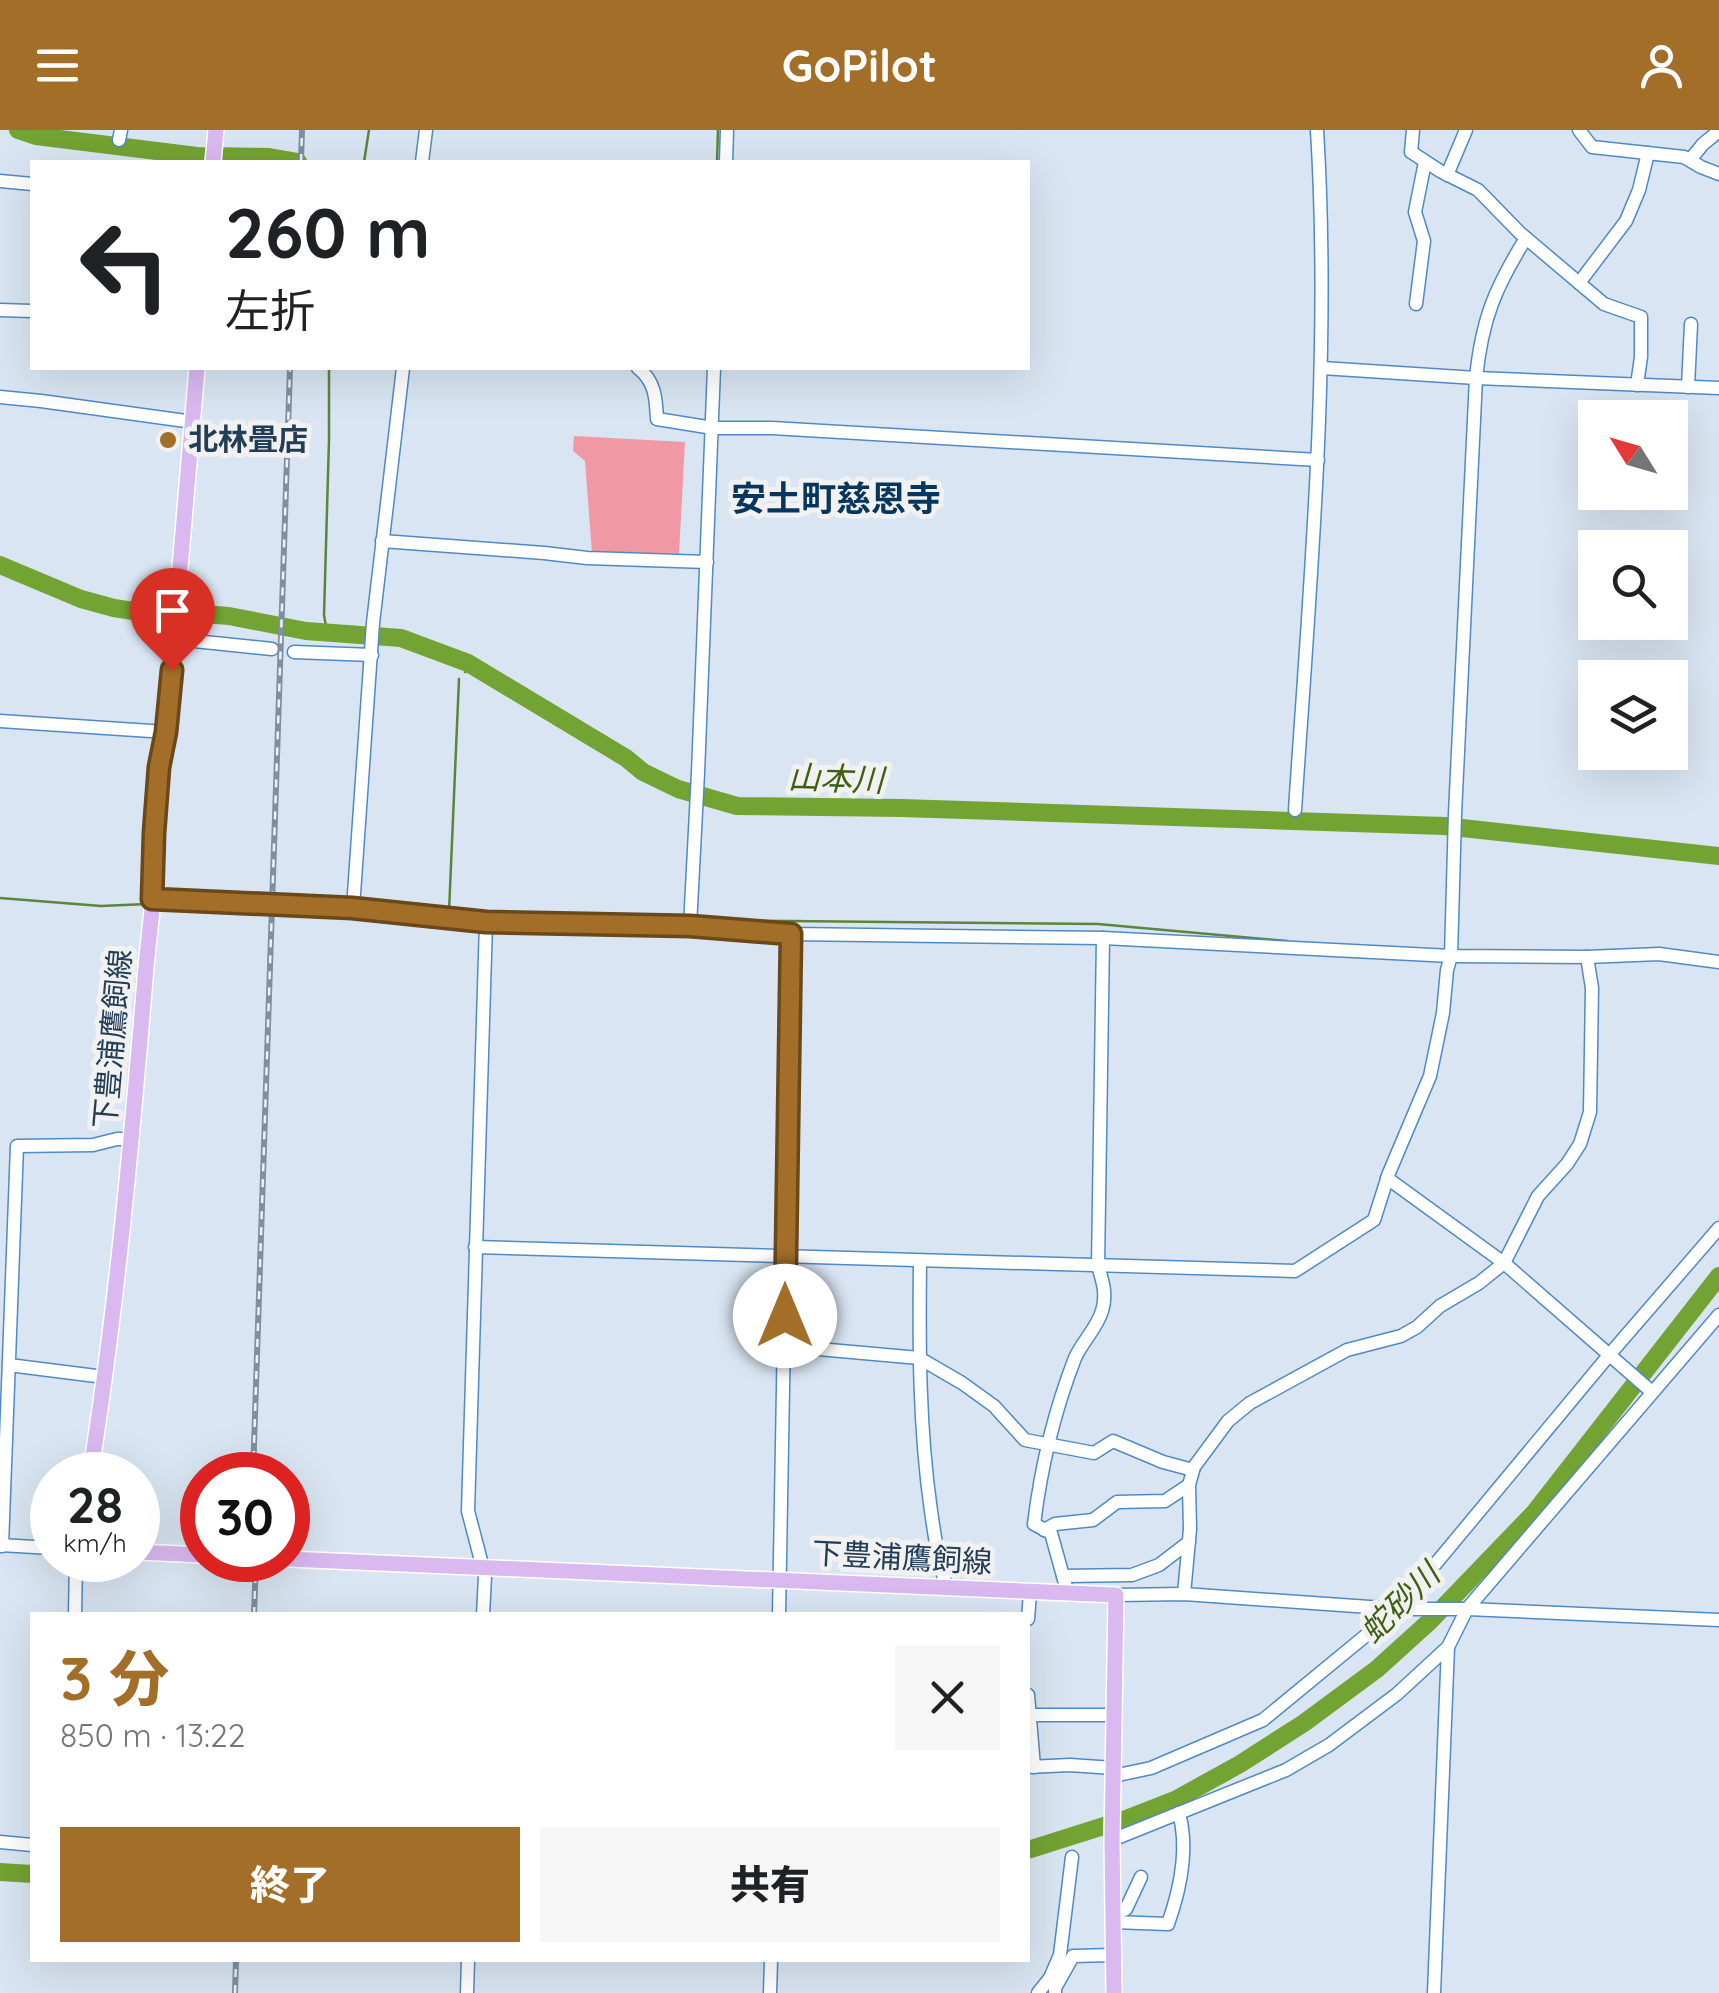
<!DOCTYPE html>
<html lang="ja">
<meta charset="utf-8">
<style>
:root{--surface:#fff;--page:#f6f6f6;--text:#202124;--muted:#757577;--accent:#a36e28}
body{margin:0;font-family:Quicksand,"Noto Sans JP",sans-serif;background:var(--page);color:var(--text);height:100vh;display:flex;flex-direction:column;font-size:38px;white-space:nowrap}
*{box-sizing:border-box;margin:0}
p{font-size:32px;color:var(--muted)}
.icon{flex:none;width:55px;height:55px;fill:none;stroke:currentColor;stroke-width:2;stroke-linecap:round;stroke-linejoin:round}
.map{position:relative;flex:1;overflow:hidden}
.side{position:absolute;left:30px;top:1482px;width:1000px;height:350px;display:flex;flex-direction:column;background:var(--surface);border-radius:0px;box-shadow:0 10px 40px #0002}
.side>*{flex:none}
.banner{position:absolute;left:30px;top:30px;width:1000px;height:210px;border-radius:0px;box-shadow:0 10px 40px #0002;background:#fff;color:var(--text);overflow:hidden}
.needle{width:65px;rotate:307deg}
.fabs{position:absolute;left:1578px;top:270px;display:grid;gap:20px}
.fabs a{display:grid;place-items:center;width:110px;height:110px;border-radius:0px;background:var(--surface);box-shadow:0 10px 40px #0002;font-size:50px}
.speed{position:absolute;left:30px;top:1322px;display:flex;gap:20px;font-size:50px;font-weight:700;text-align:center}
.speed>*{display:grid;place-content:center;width:130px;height:130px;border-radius:50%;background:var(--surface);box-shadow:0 10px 40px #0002;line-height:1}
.speed small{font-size:25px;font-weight:400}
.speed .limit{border:15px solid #d22;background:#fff;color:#111}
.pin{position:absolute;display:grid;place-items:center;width:85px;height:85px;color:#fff;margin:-102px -42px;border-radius:50% 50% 50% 0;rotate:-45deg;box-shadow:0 0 10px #0007}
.pin .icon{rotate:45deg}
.me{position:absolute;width:110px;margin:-55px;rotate:0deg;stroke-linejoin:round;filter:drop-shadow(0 0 8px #0008)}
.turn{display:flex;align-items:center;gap:35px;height:210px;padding:0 30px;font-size:45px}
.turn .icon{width:130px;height:130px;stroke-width:2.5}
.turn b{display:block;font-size:70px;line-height:85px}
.round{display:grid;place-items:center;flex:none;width:105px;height:105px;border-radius:0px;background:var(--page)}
.head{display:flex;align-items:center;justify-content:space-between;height:170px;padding:0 30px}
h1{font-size:60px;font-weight:800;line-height:75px;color:var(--accent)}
.primary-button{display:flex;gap:20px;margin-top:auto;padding:20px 30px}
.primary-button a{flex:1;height:115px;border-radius:0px;background:var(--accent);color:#fff;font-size:40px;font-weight:800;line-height:115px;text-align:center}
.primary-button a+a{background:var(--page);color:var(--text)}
header{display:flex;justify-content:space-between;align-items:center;height:130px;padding:0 30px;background:var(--accent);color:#fff;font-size:45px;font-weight:800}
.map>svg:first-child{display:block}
.green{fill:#f198a5}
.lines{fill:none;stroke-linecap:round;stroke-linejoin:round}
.stream{stroke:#5b843d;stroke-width:2.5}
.river{stroke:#73a332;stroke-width:18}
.minor-casing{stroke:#508ac4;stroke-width:15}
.major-casing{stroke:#fff;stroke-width:18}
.minor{stroke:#fff;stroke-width:12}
.major{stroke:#dab9f1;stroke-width:15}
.rail-casing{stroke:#7d90a3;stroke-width:6}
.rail{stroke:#f1f1f1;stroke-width:2.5;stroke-dasharray:8;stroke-linecap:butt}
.route-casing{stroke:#6a481a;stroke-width:25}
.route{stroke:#a36e28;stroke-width:18}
.poi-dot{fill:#a36e28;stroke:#f1f1f1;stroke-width:4}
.labels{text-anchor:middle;stroke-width:10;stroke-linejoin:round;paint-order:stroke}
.poi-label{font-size:30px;font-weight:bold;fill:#243d56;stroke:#f1f1f1;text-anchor:start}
.street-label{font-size:30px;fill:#243d56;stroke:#f1f1f1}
.water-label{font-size:32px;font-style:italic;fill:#3f5e10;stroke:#f1f1f1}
.quarter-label{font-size:35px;font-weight:bold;fill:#06355d;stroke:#f1f1f1}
</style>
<header><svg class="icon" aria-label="menu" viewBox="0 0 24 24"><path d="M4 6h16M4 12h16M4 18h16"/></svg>GoPilot<svg class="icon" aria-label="person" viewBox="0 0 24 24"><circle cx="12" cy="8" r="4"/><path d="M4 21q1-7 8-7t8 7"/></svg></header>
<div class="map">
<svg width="1719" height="1863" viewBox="0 0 1719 1863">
<rect width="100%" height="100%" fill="#d9e5f2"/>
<path class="green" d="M574,306L685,312L679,424C650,423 621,425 592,423L585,331L573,321Z"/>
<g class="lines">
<g class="stream">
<path d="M364,32L369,0"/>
<path d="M717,32L718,0"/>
<path d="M327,502L324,485L329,310V238"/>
<path d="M465,542L468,533"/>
<path d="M459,549L449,782L682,788"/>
<path d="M0,768L101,776L147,774"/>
<path d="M697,790L1098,794L1287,811"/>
</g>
<g class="river">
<path d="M18,0L36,6L197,26L269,27L298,32"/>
<path d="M0,435L81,469L114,478L159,485L189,483L229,486L306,501L401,508L468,533L626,628L643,642L678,659L737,676L902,678L1444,696L1719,726"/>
<path d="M1028,1720L1129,1688L1175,1670L1240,1634L1304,1593L1377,1539L1430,1491L1534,1383L1719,1146"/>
<path d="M0,1742L32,1744"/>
</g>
<defs>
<g id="minor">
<path d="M1413,0L1411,22L1440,41L1478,60L1520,103L1604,174L1641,187V227L1637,255"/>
<path d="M1579,0L1592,17L1684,27L1701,37L1719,44"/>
<path d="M119,10L121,0"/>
<path d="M1690,30L1703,14L1719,1"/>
<path d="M422,32L426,0"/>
<path d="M726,32L727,0"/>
<path d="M1447,45L1466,0"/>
<path d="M0,51L32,54"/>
<path d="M1579,153L1626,91L1639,60L1648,23"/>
<path d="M1416,174L1424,111L1415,82L1425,32"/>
<path d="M0,180L32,181"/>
<path d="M638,238C655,251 656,268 657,289L713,298H772L1318,330"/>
<path d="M1322,238L1476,248L1719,258"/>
<path d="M1688,257L1691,194"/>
<path d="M0,267L41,271L193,292"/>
<path d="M382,411L544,423L587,428L707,432"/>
<path d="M175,509L272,519"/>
<path d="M294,522L372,525"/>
<path d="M0,591L166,602"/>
<path d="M1295,680C1310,453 1331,227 1317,0"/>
<path d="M153,769L353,778L486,793L690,796L791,804L1103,808L1451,826L1587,827L1659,824L1719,832"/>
<path d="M353,778L373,493L403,238"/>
<path d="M690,796L698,643L714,238"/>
<path d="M1387,1048L1504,1133L1652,1262"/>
<path d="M475,1117L1295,1141L1374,1090L1389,1043L1430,946L1443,883L1447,840L1451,826L1455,684L1476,248C1482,189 1495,158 1526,108"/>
<path d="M920,1131C919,1215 919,1298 931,1381C935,1408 938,1432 947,1457"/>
<path d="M785,1216L919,1228L962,1253L994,1276L1025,1310L1094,1323L1113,1311L1163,1332L1193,1340"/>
<path d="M9,1235L104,1247"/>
<path d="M1044,1400L1055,1394L1093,1390L1117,1372L1165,1371L1189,1355"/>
<path d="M0,1415L52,1418"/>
<path d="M2,1416L17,1016L93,1015L117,1009H132"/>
<path d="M1063,1446L1132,1445L1159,1435L1189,1412"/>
<path d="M1068,1464L1051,1403L1034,1394C1041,1337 1054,1282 1075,1228C1082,1212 1097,1198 1102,1181C1107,1165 1103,1152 1098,1136L1103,808"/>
<path d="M1184,1464L1190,1399L1189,1355L1194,1337L1228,1291L1250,1273L1347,1220L1401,1206L1417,1197L1440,1176L1479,1153L1504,1133L1538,1066L1567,1034L1580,1014L1590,982L1592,858L1587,827"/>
<path d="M1116,1465L1184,1464L1398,1479H1467L1719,1490"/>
<path d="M75,1485L76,1430"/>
<path d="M483,1485L485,1446L468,1381L486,793"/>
<path d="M779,1485L791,804"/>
<path d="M1028,1489L1030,1462"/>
<path d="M1028,1565L1034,1637"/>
<path d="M1029,1585H1114"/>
<path d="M1028,1637L1070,1635L1113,1638"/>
<path d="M1113,1646L1151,1638L1263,1590L1398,1479L1610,1224L1719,1098"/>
<path d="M1112,1710L1286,1640L1329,1615L1397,1564L1448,1517L1467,1479L1719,1185"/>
<path d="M0,1712L32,1715"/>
<path d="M1113,1785L1126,1779L1141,1747"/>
<path d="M1113,1792L1168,1794C1180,1760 1189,1719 1179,1683"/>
<path d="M467,1863L468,1830"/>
<path d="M770,1863L771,1830"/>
<path d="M1038,1863L1050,1848L1060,1825L1072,1727"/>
<path d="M1055,1863V1858L1073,1826L1113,1825"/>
<path d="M1434,1863L1448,1517"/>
</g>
<g id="major">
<path d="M213,32L216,0"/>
<path d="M90,1345C117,1177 132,1007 146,837C148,815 151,792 153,769C156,713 154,658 166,602L197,238"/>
<path d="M138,1422L202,1425"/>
<path d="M288,1429L1116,1465L1112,1710L1114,1863"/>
</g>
</defs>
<use href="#minor" class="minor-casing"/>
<use href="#major" class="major-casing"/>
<use href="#minor" class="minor"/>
<use href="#major" class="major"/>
<defs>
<g id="rail">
<path d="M301,32L302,0"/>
<path d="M253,1345L290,238"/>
<path d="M254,1485L256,1430"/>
<path d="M235,1863L236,1830"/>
</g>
</defs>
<use href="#rail" class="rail-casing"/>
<use href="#rail" class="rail"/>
</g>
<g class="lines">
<defs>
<path id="route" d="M172,540L166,602L159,637L154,703L152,769L352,778L486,792L690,796L791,804L785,1186"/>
</defs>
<use href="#route" class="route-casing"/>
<use href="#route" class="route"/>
</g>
<circle class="poi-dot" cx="168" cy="310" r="10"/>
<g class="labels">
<g class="poi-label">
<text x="188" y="320">北林畳店</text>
</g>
<g class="street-label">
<text transform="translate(113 909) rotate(-85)" y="10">下豊浦鷹飼線</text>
<text transform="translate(902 1428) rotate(3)" y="10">下豊浦鷹飼線</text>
</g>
<g class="water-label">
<text transform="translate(836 649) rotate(2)" y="11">山本川</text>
<text transform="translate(1400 1473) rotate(-45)" y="11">蛇砂川</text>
</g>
<g class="quarter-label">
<text x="836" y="381">安土町慈恩寺</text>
</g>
</g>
</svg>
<div class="fabs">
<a><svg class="needle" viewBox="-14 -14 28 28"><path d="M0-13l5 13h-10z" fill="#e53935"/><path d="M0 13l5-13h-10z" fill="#757577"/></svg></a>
<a><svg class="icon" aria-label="search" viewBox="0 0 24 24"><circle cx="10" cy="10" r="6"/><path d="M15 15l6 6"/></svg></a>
<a><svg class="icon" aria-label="layers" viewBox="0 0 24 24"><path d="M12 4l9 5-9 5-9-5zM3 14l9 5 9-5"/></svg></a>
</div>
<div class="speed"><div>28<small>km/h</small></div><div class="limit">30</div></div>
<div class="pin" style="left:172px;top:540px;background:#d93025"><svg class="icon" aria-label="arrive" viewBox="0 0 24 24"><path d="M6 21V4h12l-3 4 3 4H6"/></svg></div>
<svg class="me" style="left:785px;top:1186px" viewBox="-20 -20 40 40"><circle r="19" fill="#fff"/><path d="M0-13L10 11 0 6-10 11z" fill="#a36e28"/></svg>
<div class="banner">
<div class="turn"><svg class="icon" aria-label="left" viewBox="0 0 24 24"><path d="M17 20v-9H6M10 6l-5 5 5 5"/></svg><div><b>260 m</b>左折</div></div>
</div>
<section class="side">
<div class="head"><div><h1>3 分</h1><p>850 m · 13:22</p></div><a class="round"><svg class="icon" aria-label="close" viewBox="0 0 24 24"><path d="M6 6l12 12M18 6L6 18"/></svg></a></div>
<div class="primary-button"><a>終了</a><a>共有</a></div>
</section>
</div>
